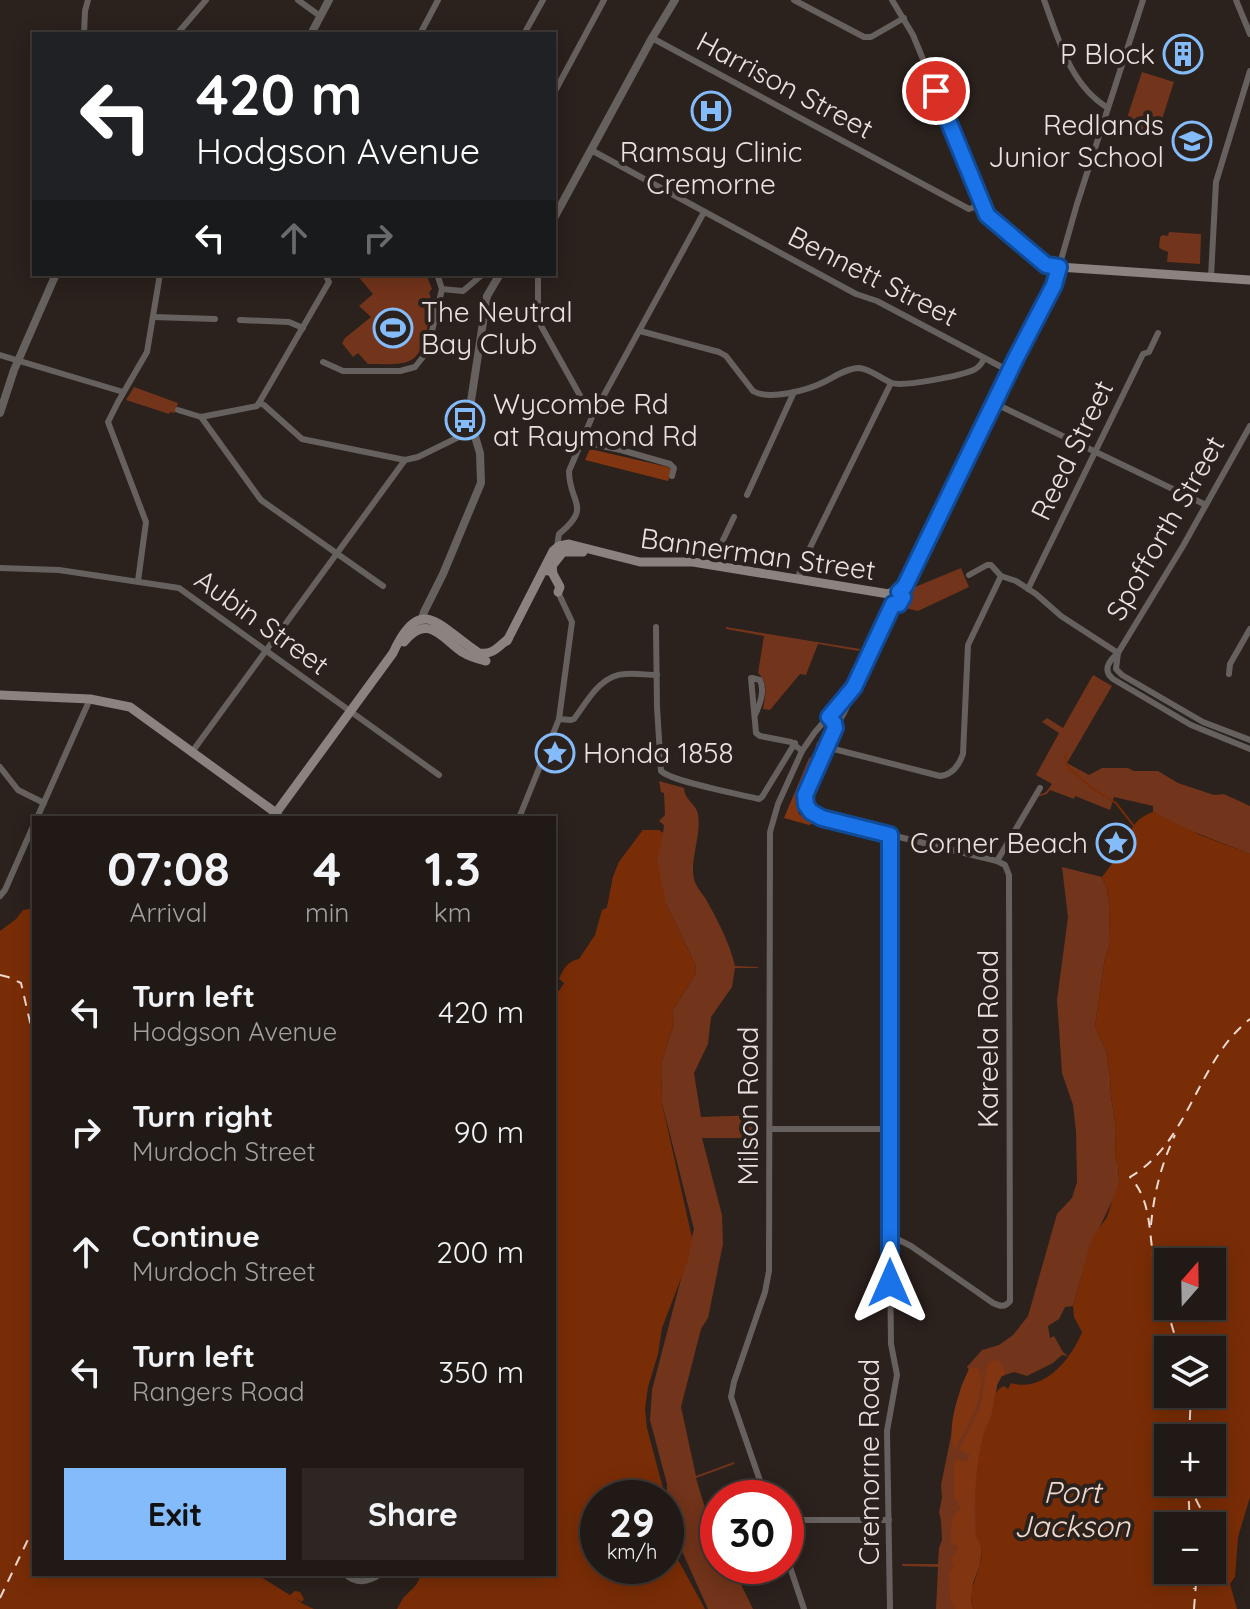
<!DOCTYPE html>
<meta charset="utf-8">
<style>
:root{--surface:#201916;--page:#2d2623;--text:#f1f3f6;--muted:#a2a0a1;--line:#3d3835;--accent:#84bcfb}
body{margin:0;font-family:Quicksand,sans-serif;background:var(--page);color:var(--text);height:100vh;display:flex;flex-direction:column;font-size:30px;white-space:nowrap}
*{box-sizing:border-box;margin:0}
p{font-size:26px;color:var(--muted)}
.icon{flex:none;width:44px;height:44px;fill:none;stroke:currentColor;stroke-width:2;stroke-linecap:round;stroke-linejoin:round}
.map{position:relative;flex:1;overflow:hidden}
.drawer{position:absolute;left:32px;top:816px;width:524px;height:760px;display:flex;flex-direction:column;background:var(--surface);border-radius:0px;box-shadow:0 4px 20px #0003,0 0 0 2px var(--line)}
.drawer>*{flex:none}
.hud{position:absolute;left:32px;top:32px;width:524px;height:244px;border-radius:0px;box-shadow:0 4px 20px #0003,0 0 0 2px var(--line);background:#202124;color:#fff;overflow:hidden}
.needle{width:52px;rotate:20deg}
.buttons{position:absolute;left:1154px;top:1248px;display:grid;gap:16px}
.buttons a{display:grid;place-items:center;width:72px;height:72px;border-radius:0px;background:var(--surface);box-shadow:0 4px 20px #0003,0 0 0 2px var(--line);font-size:40px}
.speed{position:absolute;left:580px;top:1480px;display:flex;gap:16px;font-size:40px;font-weight:700;text-align:center}
.speed>*{display:grid;place-content:center;width:104px;height:104px;border-radius:50%;background:var(--surface);box-shadow:0 4px 20px #0003,0 0 0 2px var(--line);line-height:1}
.speed small{font-size:20px;font-weight:400}
.speed .limit{border:12px solid #d22;background:#fff;color:#111}
.pin{position:absolute;display:grid;place-items:center;width:68px;height:68px;color:#fff;margin:-34px;border:4px solid #fff;border-radius:50%;box-shadow:0 2px 8px #0007}
.me{position:absolute;width:88px;margin:-44px;rotate:0deg;stroke-linejoin:round;filter:drop-shadow(0 0 6px #0008)}
.turn{display:flex;align-items:center;gap:28px;height:168px;padding:0 32px;font-size:36px}
.turn .icon{width:104px;height:104px;stroke-width:2.5}
.turn b{display:block;font-size:56px;line-height:68px}
.lanes{display:flex;align-items:center;height:76px;padding:0 32px;background:#0003;justify-content:center;gap:40px;direction:ltr}
.lanes .off{opacity:.35}
.eta{display:flex;justify-content:space-evenly;align-items:center;height:136px;text-align:center}
.eta b{font-size:48px;font-weight:700;line-height:56px}
.action{display:flex;gap:16px;margin-top:auto;padding:16px 32px}
.action a{flex:1;height:92px;border-radius:0px;background:var(--accent);color:#111;font-size:32px;font-weight:700;line-height:92px;text-align:center}
.action a+a{background:var(--page);color:var(--text)}
ul{padding:0;list-style:none}
li{display:flex;align-items:center;gap:24px;height:120px;padding:0 32px}
li div{flex:1}
li b{display:block;font-size:30px}
li em{font-style:normal}
.map>svg:first-child{display:block}
.green{fill:#72341a}
.forest{fill:#823511}
.water{fill:#792d06;fill-rule:evenodd}
.lines{fill:none;stroke-linecap:round;stroke-linejoin:round}
.stream{stroke:#792d06;stroke-width:2}
.ferry{stroke:#f1dad0;stroke-width:2;stroke-dasharray:10 8;stroke-linecap:butt}
.minor{stroke:#66615e;stroke-width:6}
.tertiary{stroke:#66615e;stroke-width:8}
.secondary{stroke:#8b8380;stroke-width:9}
.route-casing{stroke:#114b97;stroke-width:20}
.route{stroke:#1a73e8;stroke-width:14}
.labels{text-anchor:middle;stroke-width:8;stroke-linejoin:round;paint-order:stroke}
.poi-label{font-size:28px;fill:#e9e2e0;stroke:#2b211d;text-anchor:end}
.street-label{font-size:28px;fill:#e9e2e0;stroke:#2b211d}
.water-label{font-size:30px;font-style:italic;fill:#f1dad0;stroke:#2b211d}
</style>
<div class="map">
<svg width="1250" height="1609" viewBox="0 0 1250 1609">
<rect width="100%" height="100%" fill="#2b211d"/>
<g class="green">
<path d="M1142,72L1174,82L1157,135L1125,124Z"/>
<path d="M1169,232L1201,234L1200,264L1167,262L1168,252L1161,249L1159,247L1160,237L1163,235L1168,236Z"/>
<path d="M356,274H426L432,289L429,292C433,303 430,313 428,324C419,369 408,364 368,364L358,353L353,357L342,343L345,338L371,317L359,306L373,294Z"/>
<path d="M134,387L178,403L175,413L170,412L169,414L126,400Z"/>
<path d="M961,568L969,587L918,611L901,607L907,600L908,586L915,587Z"/>
<path d="M726,627L860,649L859,651L818,644L806,675L800,674L770,710L763,709C765,696 769,682 758,673L764,636L726,629Z"/>
<path d="M1093,675L1112,686L1067,763L1089,775L1102,768H1128L1134,771H1158L1178,783L1214,795L1224,794L1250,806V854L1181,827L1153,812V806L1114,797L1110,810L1075,796L1074,799L1050,790L1047,794L1037,797L1039,795L1046,792L1052,784L1036,775L1059,733L1042,722L1047,718L1063,728Z"/>
<path d="M659,781L684,788C684,799 696,804 698,814C702,836 688,863 695,882C698,890 705,896 708,903C719,923 730,944 735,966L758,967V968H735L732,987L711,1017L708,1044L694,1073L701,1117L758,1115V1138H702L722,1215L723,1244L708,1318L701,1329L681,1407L696,1476L734,1462V1464L696,1478L713,1535L718,1544V1566H732L753,1609H708L681,1549L666,1521L667,1484L650,1420L652,1390L694,1229L662,1103L661,1064L674,1023L672,1012L696,973L695,964L666,904L602,910L607,908L613,877L619,862L643,830H659L663,833L664,825L659,821L665,815L664,793L661,792Z"/>
<path d="M1062,867L1102,877L1107,889L1109,905L1110,942L1105,958L1095,1026L1106,1051L1110,1076L1111,1096L1116,1128L1115,1159L1118,1164L1119,1181L1117,1191L1090,1247L1073,1306L1065,1307L1059,1319L1048,1326L1050,1338L1054,1336L1063,1352L1068,1356L1062,1355L1053,1363L1027,1376L1014,1372L1002,1376L997,1385L971,1601L973,1609H936L938,1567L902,1566V1564H938L939,1548L942,1540L941,1520L939,1512L942,1498L941,1485L961,1387L969,1369L967,1367L982,1350L999,1345L1013,1335L1028,1316L1057,1214L1072,1198L1077,1182L1076,1132L1073,1105L1062,1073L1057,1000L1068,917Z"/>
</g>
<g class="forest">
<path d="M590,449L668,467L672,470L668,481L585,460Z"/>
<path d="M828,729L829,731C820,750 793,794 799,814L815,823L809,825L784,818L809,758L815,755L816,744Z"/>
<path d="M998,1360L1004,1368L1005,1375L1001,1376L997,1385L992,1414L983,1436L976,1487L974,1512L976,1535L982,1548L980,1565L973,1583L971,1601L973,1609H955L950,1598L949,1572L954,1566L951,1559L959,1548L951,1542C951,1528 949,1517 961,1508L954,1496V1463L957,1459L967,1462L970,1454L959,1450L980,1408L987,1366L992,1361Z"/>
<path d="M967,1367L978,1368C990,1390 966,1429 955,1449C945,1428 960,1389 969,1369Z"/>
</g>
<g class="water">
<path d="M1153,812L1200,835L1250,854V1497L1238,1537L1235,1577L1230,1584L1237,1609H973C966,1584 985,1569 981,1548C981,1544 977,1540 976,1536C975,1533 976,1528 976,1524C974,1496 976,1464 983,1436C985,1428 990,1421 992,1413C995,1402 992,1391 1004,1386L1008,1389L1011,1383C1043,1393 1071,1360 1082,1332L1074,1317L1073,1306L1092,1238L1107,1217L1119,1181L1118,1164L1115,1159L1116,1128L1111,1096L1110,1076L1106,1051L1095,1026L1105,958L1110,942L1109,905L1107,889L1102,877C1107,870 1113,863 1118,856C1130,837 1129,820 1153,812ZM1168,1262H1212V1306H1168ZM1168,1350H1212V1394H1168ZM1168,1438H1212V1482H1168ZM1168,1526H1212V1570H1168Z"/>
<path d="M643,830H659L663,834L657,860L666,904L695,964L696,973L672,1012L674,1023L661,1064L662,1103L692,1238L688,1260L662,1328L658,1354L648,1387L645,1409L647,1428L665,1496V1498H598V1566H666V1538L705,1609H397L403,1598L416,1585L422,1574H554V989L559,991L564,983L559,979C563,969 568,961 579,959L595,935L602,910L607,908L613,877L619,862Z"/>
<path d="M34,908V1574H256L290,1595L295,1591L300,1592L304,1599L302,1602L295,1598L303,1604L314,1609H0V931L16,919L23,910Z"/>
</g>
<g class="lines">
<path class="stream" d="M1066,755V764L1069,768L1093,789L1116,803L1133,825"/>
<g class="ferry">
<path d="M0,975L8,977L21,983L30,1022L34,1031"/>
<path d="M1151,1225C1154,1193 1161,1165 1175,1135"/>
<path d="M1179,1350C1171,1322 1162,1294 1155,1266C1148,1235 1153,1202 1130,1177C1190,1142 1196,1062 1250,1019"/>
<path d="M1189,1438L1191,1394"/>
<path d="M1189,1482C1196,1502 1204,1520 1224,1531L1212,1539"/>
<path d="M1188,1483L1190,1526"/>
<path d="M1193,1570L1194,1589"/>
<path d="M0,1598L34,1527"/>
<path d="M1194,1609L1197,1570"/>
</g>
<g class="minor">
<path d="M298,0L320,16"/>
<path d="M794,0L864,37H871L904,18"/>
<path d="M892,0L913,35L987,215L1046,265L1059,267L1077,204L1143,0"/>
<path d="M1044,0C1059,40 1070,85 1108,108"/>
<path d="M1236,0L1250,34"/>
<path d="M84,34L85,11L88,0"/>
<path d="M177,34L206,0"/>
<path d="M420,34L438,0"/>
<path d="M524,34L543,0"/>
<path d="M652,38L969,209L983,204"/>
<path d="M554,93L604,0"/>
<path d="M591,150L856,294L877,301L1009,371"/>
<path d="M437,274L442,289L463,291L483,274"/>
<path d="M538,274V312L540,324L592,417L569,471C569,504 593,506 559,534L557,546"/>
<path d="M1211,277L1216,182L1250,71"/>
<path d="M153,317L215,319"/>
<path d="M240,320L289,322L303,328"/>
<path d="M640,331L719,352L726,356L753,391C769,401 808,390 824,382C834,377 847,368 859,368C871,369 881,379 892,383C904,387 958,376 971,371C978,369 981,365 984,359"/>
<path d="M0,355L123,392"/>
<path d="M323,362L343,371H400L415,367L427,352L442,289"/>
<path d="M259,403L264,405L302,439L405,460L418,457L473,430"/>
<path d="M259,403L329,282L325,274"/>
<path d="M994,403L1206,505"/>
<path d="M178,410L201,417L257,406L259,403"/>
<path d="M201,417L261,500L383,586"/>
<path d="M592,417L704,212"/>
<path d="M1250,426L1183,546L1118,653C1109,661 1102,670 1113,679L1191,725L1250,749"/>
<path d="M582,442L621,450L670,464L674,468L672,476"/>
<path d="M747,495L794,392"/>
<path d="M711,565L734,517"/>
<path d="M0,568L59,570L179,588L439,775"/>
<path d="M969,575L987,565H991L1001,576L1016,581L1036,594L1061,616L1118,653"/>
<path d="M798,580L801,566L891,383"/>
<path d="M138,581L146,522L108,422L118,402L147,352L160,274"/>
<path d="M1028,589L1143,354L1149,352L1158,333"/>
<path d="M656,627L657,707L661,771C673,782 739,794 759,799L762,797L795,743"/>
<path d="M1118,653L1116,669L1122,675L1203,722L1250,740"/>
<path d="M1229,674L1230,664L1250,629"/>
<path d="M852,693C849,708 840,718 833,732C824,751 814,770 806,790C802,809 814,815 830,820L997,861L1005,865L1009,875L1010,1301C1005,1308 999,1306 993,1303L911,1246L899,1240L890,1238"/>
<path d="M755,715C760,704 765,691 760,680L752,678H751L756,733L760,736L791,742L802,751"/>
<path d="M559,719L571,720L574,719C587,702 600,675 625,674C636,673 647,675 657,675"/>
<path d="M826,747L940,776C952,775 959,765 963,754L968,645L1001,576"/>
<path d="M192,752L405,460"/>
<path d="M0,767L18,790L44,803"/>
<path d="M37,818L90,699"/>
<path d="M272,818L276,813L283,818"/>
<path d="M519,818L559,719L572,622L558,592"/>
<path d="M890,835L891,1098L890,1262L891,1344L897,1375L887,1431L890,1609"/>
<path d="M997,861L1040,788"/>
<path d="M0,896L5,890L34,824"/>
<path d="M770,1129H891"/>
<path d="M766,1498L731,1397L734,1382L765,1292L769,1271L770,832L778,804L802,751L815,732L850,692L893,604"/>
<path d="M786,1520H889"/>
<path d="M786,1555L804,1609"/>
<path d="M345,1574C357,1585 368,1582 381,1574"/>
</g>
<g class="tertiary">
<path d="M311,34L329,0"/>
<path d="M554,218L652,38L675,0"/>
<path d="M0,413L14,370L56,274"/>
<path d="M421,622L424,612L443,574L481,483L480,453L473,430L470,416L471,401L487,296L500,274"/>
</g>
<g class="secondary">
<path d="M552,565L553,574L560,587L558,592"/>
<path d="M548,571L563,552H583"/>
<path d="M899,592L905,586L1016,358L1054,285L1059,267L1250,280"/>
<path d="M889,594L890,601L897,604L902,599L899,592"/>
<path d="M507,641L553,551L559,546L569,544L640,562H693L889,594L893,591L899,592"/>
<path d="M404,642C427,613 441,637 462,652C470,657 477,659 486,661"/>
<path d="M0,695L90,699L130,707L276,813L393,653C421,591 440,628 479,653C493,655 498,647 508,639"/>
</g>
</g>
<g class="lines">
<defs>
<path id="route" d="M890,1283V835L822,818L811,812L806,805L805,795L835,728L834,723L829,717L854,687L893,604H899L903,597L899,592L905,586L1016,358L1054,285L1059,267L1046,265L987,215L936,91"/>
</defs>
<use href="#route" class="route-casing"/>
<use href="#route" class="route"/>
</g>
<defs>
<symbol id="building-ring" viewBox="-11 -11 22 22"><circle r="9.5" fill="#2b211d" stroke="#84bcfb" stroke-width="1.5"/><path d="M-4-6H4V6H1V3H-1V6H-4ZM-2.5-4.3h1.7v1.8h-1.7ZM.8-4.3h1.7v1.8H.8ZM-2.5-1h1.7V.8h-1.7ZM.8-1h1.7V.8H.8Z" fill="#84bcfb"/></symbol>
<symbol id="hospital-ring" viewBox="-11 -11 22 22"><circle r="9.5" fill="#2b211d" stroke="#84bcfb" stroke-width="1.5"/><path d="M-5-5h3v3.5h4V-5h3V5h-3V1.5h-4V5h-3Z" fill="#84bcfb"/></symbol>
<symbol id="school-ring" viewBox="-11 -11 22 22"><circle r="9.5" fill="#2b211d" stroke="#84bcfb" stroke-width="1.5"/><path d="M0-5L7-2L0 1L-7-2ZM-4 1L0 2.5L4 1V4Q0 6-4 4Z" fill="#84bcfb"/></symbol>
<symbol id="stadium-ring" viewBox="-11 -11 22 22"><circle r="9.5" fill="#2b211d" stroke="#84bcfb" stroke-width="1.5"/><path d="M0-5a6.5 5 0 1 0 0 10a6.5 5 0 1 0 0-10ZM-3.5-1.8h7v3.6h-7Z" fill="#84bcfb"/></symbol>
<symbol id="bus-ring" viewBox="-11 -11 22 22"><circle r="9.5" fill="#2b211d" stroke="#84bcfb" stroke-width="1.5"/><path d="M-5-6H5V4H4V6H2V4H-2V6H-4V4H-5ZM-3.5-4V0h7V-4ZM-3.5 1.2v1.5H-2V1.2ZM2 1.2v1.5H3.5V1.2Z" fill="#84bcfb"/></symbol>
<symbol id="sight-ring" viewBox="-11 -11 22 22"><circle r="9.5" fill="#2b211d" stroke="#84bcfb" stroke-width="1.5"/><path d="M0-6L1.8-2.2L6-1.7L2.9 1.2L3.7 5.4L0 3.3L-3.7 5.4L-2.9 1.2L-6-1.7L-1.8-2.2Z" fill="#84bcfb"/></symbol>
</defs>
<g fill-rule="evenodd">
<use href="#building-ring" x="1161" y="32" width="44" height="44"/>
<use href="#hospital-ring" x="689" y="89" width="44" height="44"/>
<use href="#school-ring" x="1170" y="119" width="44" height="44"/>
<use href="#stadium-ring" x="371" y="306" width="44" height="44"/>
<use href="#bus-ring" x="443" y="398" width="44" height="44"/>
<use href="#sight-ring" x="533" y="731" width="44" height="44"/>
<use href="#sight-ring" x="1094" y="821" width="44" height="44"/>
</g>
<g class="labels">
<g class="poi-label">
<text x="1155" y="64">P Block</text>
<text x="1164" y="135">Redlands<tspan x="1164" dy="32">Junior School</tspan></text>
<text x="711" y="162" text-anchor="middle">Ramsay Clinic<tspan x="711" dy="32">Cremorne</tspan></text>
<text x="421" y="322" text-anchor="start">The Neutral<tspan x="421" dy="32">Bay Club</tspan></text>
<text x="493" y="414" text-anchor="start">Wycombe Rd<tspan x="493" dy="32">at Raymond Rd</tspan></text>
<text x="583" y="763" text-anchor="start">Honda 1858</text>
<text x="1088" y="853">Corner Beach</text>
</g>
<g class="street-label">
<text transform="translate(785 85) rotate(28)" y="10">Harrison Street</text>
<text transform="translate(873 276) rotate(27)" y="10">Bennett Street</text>
<text transform="translate(1072 450) rotate(-64)" y="10">Reed Street</text>
<text transform="translate(1165 528) rotate(-60)" y="10">Spofforth Street</text>
<text transform="translate(758 554) rotate(8)" y="10">Bannerman Street</text>
<text transform="translate(262 622) rotate(36)" y="10">Aubin Street</text>
<text transform="translate(988 1039) rotate(-90)" y="10">Kareela Road</text>
<text transform="translate(748 1106) rotate(-90)" y="10">Milson Road</text>
<text transform="translate(869 1462) rotate(-90)" y="10">Cremorne Road</text>
</g>
<g class="water-label">
<text x="1072" y="1503">Port<tspan x="1072" dy="34">Jackson</tspan></text>
</g>
</g>
</svg>
<div class="buttons">
<a><svg class="needle" viewBox="-14 -14 28 28"><path d="M0-13l5 13h-10z" fill="#e53935"/><path d="M0 13l5-13h-10z" fill="#a2a0a1"/></svg></a>
<a><svg class="icon" aria-label="layers" viewBox="0 0 24 24"><path d="M12 4l9 5-9 5-9-5zM3 14l9 5 9-5"/></svg></a>
<a>+</a>
<a>−</a>
</div>
<div class="speed"><div>29<small>km/h</small></div><div class="limit">30</div></div>
<div class="pin" style="left:936px;top:91px;background:#d93025"><svg class="icon" aria-label="arrive" viewBox="0 0 24 24"><path d="M6 21V4h12l-3 4 3 4H6"/></svg></div>
<svg class="me" style="left:890px;top:1283px" viewBox="-20 -20 40 40"><path d="M0-17L14 15 0 8-14 15z" fill="#1a73e8" stroke="#fff" stroke-width="4"/></svg>
<div class="hud">
<div class="turn"><svg class="icon" aria-label="left" viewBox="0 0 24 24"><path d="M17 20v-9H6M10 6l-5 5 5 5"/></svg><div><b>420 m</b>Hodgson Avenue</div></div>
<div class="lanes"><svg class="icon" aria-label="left" viewBox="0 0 24 24"><path d="M17 20v-9H6M10 6l-5 5 5 5"/></svg><svg class="icon off" aria-label="ahead" viewBox="0 0 24 24"><path d="M12 20V5M6 11l6-6 6 6"/></svg><svg class="icon off" aria-label="right" viewBox="0 0 24 24"><path d="M7 20v-9h11M14 6l5 5-5 5"/></svg></div>
</div>
<section class="drawer">
<div class="eta">
<div><b>07:08</b><p>Arrival</p></div>
<div><b>4</b><p>min</p></div>
<div><b>1.3</b><p>km</p></div>
</div>
<ul>
<li><svg class="icon" aria-label="left" viewBox="0 0 24 24"><path d="M17 20v-9H6M10 6l-5 5 5 5"/></svg><div><b>Turn left</b><p>Hodgson Avenue</p></div><em>420 m</em></li>
<li><svg class="icon" aria-label="right" viewBox="0 0 24 24"><path d="M7 20v-9h11M14 6l5 5-5 5"/></svg><div><b>Turn right</b><p>Murdoch Street</p></div><em>90 m</em></li>
<li><svg class="icon" aria-label="ahead" viewBox="0 0 24 24"><path d="M12 20V5M6 11l6-6 6 6"/></svg><div><b>Continue</b><p>Murdoch Street</p></div><em>200 m</em></li>
<li><svg class="icon" aria-label="left" viewBox="0 0 24 24"><path d="M17 20v-9H6M10 6l-5 5 5 5"/></svg><div><b>Turn left</b><p>Rangers Road</p></div><em>350 m</em></li>
</ul>
<div class="action"><a>Exit</a><a>Share</a></div>
</section>
</div>
